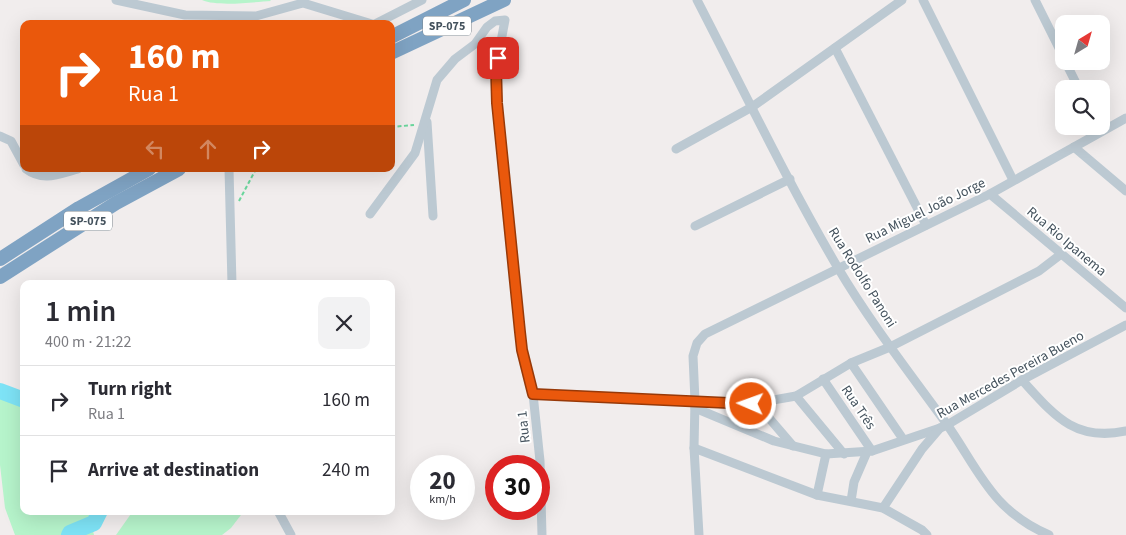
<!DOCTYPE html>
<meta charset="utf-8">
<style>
:root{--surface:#fff;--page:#f2f2f3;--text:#2b2b33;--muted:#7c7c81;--line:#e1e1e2}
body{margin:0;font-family:"Source Sans 3",sans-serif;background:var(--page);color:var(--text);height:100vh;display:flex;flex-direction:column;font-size:19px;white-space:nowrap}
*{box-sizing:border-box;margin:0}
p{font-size:16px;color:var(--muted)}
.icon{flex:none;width:28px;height:28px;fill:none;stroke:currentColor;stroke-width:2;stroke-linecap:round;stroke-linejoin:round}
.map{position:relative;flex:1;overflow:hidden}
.details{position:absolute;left:20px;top:280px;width:375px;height:235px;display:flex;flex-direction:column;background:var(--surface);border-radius:10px;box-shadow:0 5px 20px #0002}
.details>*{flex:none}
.hud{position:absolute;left:20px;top:20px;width:375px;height:152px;border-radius:10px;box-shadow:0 5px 20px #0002;background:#ea580c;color:#fff;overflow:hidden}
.needle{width:32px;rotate:37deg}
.fabs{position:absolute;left:1055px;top:15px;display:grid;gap:10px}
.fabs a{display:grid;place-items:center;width:55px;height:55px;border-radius:10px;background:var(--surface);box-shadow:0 5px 20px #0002;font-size:25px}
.speed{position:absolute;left:410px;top:455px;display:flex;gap:10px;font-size:25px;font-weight:700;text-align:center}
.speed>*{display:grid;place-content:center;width:65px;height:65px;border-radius:50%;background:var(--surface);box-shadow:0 5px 20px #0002;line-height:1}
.speed small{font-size:12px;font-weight:400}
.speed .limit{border:8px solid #d22;background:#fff;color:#111}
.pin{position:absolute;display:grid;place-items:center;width:42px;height:42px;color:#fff;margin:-21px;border-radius:10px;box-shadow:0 2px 8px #0006}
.me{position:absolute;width:55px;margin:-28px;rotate:272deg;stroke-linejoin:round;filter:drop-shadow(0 0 4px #0008)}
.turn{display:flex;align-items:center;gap:18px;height:105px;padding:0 25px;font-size:22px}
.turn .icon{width:65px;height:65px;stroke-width:2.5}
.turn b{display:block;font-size:35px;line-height:42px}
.lanes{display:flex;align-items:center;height:48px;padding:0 25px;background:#0003;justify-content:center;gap:25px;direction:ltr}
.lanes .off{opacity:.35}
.round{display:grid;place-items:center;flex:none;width:52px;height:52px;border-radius:10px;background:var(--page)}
.overview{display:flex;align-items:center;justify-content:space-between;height:85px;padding:0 25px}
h1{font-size:30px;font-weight:600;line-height:38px}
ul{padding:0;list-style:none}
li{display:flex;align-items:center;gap:15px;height:70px;padding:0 25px;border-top:1px solid var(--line)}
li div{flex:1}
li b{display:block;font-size:19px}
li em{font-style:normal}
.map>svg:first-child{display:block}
.green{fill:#b6f4cb}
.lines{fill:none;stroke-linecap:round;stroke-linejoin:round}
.river{stroke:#7ee3f6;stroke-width:16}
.path{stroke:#6ad69c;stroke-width:2;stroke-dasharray:4 2.5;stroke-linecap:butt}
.minor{stroke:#bcc9d2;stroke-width:9}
.highway{stroke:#7fa3c3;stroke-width:14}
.route-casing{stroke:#983908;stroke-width:12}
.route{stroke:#ea580c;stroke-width:9}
.labels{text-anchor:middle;stroke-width:4;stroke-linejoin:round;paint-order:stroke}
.shield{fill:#fff;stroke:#7c868e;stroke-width:1}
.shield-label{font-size:12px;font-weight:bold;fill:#44525d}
.street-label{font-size:14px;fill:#44525d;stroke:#fff}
</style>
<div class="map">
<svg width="1126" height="535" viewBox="0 0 1126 535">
<rect width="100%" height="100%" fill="#f1eded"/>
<g class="green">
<path d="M202,0H270L271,1C253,2 218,7 202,0Z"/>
<path d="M0,390L24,396V511H94L92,527L94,535H15L5,508L0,465Z"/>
<path d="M133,511H244L231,528L222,535H116Z"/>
</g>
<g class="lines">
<g class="river">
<path d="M0,391L24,400"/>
<path d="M69,535L70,533L94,523L100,511"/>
</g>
<g class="path">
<path d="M391,127L414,125"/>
<path d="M239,201L256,169"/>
</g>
<g class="minor">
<path d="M116,0L185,15L256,16L303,3L372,24"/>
<path d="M697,0C743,89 787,181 838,268C870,322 909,372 946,423C979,470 991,510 1049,535"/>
<path d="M923,0L1013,180"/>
<path d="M1035,0L1064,58"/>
<path d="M375,24L422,0"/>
<path d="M835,48L926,225"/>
<path d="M1065,61L1079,89"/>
<path d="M427,122L433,216"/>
<path d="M0,136L11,141L24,165"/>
<path d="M1074,147L1126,191"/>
<path d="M676,149L752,107L902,0"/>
<path d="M26,169C43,182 59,174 78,169"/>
<path d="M229,169L232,284"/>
<path d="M990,194L1126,308"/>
<path d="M370,214L415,153L437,80L455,59L475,44L487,27L495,21L505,20L496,68L497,103L522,350L533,394L540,461L542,535"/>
<path d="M695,226L790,179"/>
<path d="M851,363L903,439"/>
<path d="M823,379L872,451"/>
<path d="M1022,380C1054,415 1074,442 1126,431"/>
<path d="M533,394L751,404L796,396L851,363L890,347L1039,271L1060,255"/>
<path d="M796,396L844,454"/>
<path d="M756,403L793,446"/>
<path d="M695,408L774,441L826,454L872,451L940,428"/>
<path d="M694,448L817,495L883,508L922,530L927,535"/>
<path d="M817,495L826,454"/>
<path d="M851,501L854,482L867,452"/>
<path d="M883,508L922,449L940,428L947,425L1022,380L1126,325"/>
<path d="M278,511L291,535"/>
<path d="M699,535L694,448L695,401L693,356L697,343L705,334L990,194L1126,118"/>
</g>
<g class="highway">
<path d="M391,37L464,0"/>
<path d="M391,53L504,0"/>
<path d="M0,259L79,208L149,169"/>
<path d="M0,277L116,203L179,169"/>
</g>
</g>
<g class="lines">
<defs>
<path id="route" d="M498,58L496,68L497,103L520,332L522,350L533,394L751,404"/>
</defs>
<use href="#route" class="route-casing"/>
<use href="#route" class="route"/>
</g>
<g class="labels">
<g class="shield">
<rect x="423" y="16.5" width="48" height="19" rx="4"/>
<rect x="64" y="211.5" width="48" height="19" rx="4"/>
</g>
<g class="shield-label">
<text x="447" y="30">SP-075</text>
<text x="88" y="225">SP-075</text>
</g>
<g class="street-label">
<text transform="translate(925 210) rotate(-26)" y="5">Rua Miguel João Jorge</text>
<text transform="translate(1067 241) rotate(40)" y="5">Rua Rio Ipanema</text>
<text transform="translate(863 277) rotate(58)" y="5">Rua Rodolfo Panoni</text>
<text transform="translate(1010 374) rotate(-29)" y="5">Rua Mercedes Pereira Bueno</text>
<text transform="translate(859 407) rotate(56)" y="5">Rua Três</text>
<text transform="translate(523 427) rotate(-96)" y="5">Rua 1</text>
</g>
</g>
</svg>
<div class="fabs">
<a><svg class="needle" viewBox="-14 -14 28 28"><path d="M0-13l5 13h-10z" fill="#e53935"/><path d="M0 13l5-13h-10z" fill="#7c7c81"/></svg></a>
<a><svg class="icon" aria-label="search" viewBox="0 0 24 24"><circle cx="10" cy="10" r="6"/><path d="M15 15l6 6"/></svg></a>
</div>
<div class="speed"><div>20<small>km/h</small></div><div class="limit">30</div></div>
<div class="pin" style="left:498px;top:58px;background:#d93025"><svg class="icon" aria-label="arrive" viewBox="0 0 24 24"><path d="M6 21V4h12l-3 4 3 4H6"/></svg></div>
<svg class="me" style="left:751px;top:404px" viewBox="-20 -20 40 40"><circle r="17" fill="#ea580c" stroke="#fff" stroke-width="3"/><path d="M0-11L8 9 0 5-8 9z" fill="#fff"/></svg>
<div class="hud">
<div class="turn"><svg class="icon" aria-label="right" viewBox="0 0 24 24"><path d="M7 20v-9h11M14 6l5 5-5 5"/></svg><div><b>160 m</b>Rua 1</div></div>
<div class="lanes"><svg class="icon off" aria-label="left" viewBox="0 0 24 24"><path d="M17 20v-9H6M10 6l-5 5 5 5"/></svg><svg class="icon off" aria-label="ahead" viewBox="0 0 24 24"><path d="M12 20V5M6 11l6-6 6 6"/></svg><svg class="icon" aria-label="right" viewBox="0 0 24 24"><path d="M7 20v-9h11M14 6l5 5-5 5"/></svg></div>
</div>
<section class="details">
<div class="overview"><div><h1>1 min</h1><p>400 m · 21:22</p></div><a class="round"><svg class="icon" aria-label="close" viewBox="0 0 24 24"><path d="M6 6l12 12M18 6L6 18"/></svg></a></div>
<ul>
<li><svg class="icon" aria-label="right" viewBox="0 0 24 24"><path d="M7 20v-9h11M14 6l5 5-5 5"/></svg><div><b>Turn right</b><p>Rua 1</p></div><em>160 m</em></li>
<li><svg class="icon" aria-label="arrive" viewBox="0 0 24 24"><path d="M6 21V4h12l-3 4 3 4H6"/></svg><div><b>Arrive at destination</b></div><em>240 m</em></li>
</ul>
</section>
</div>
